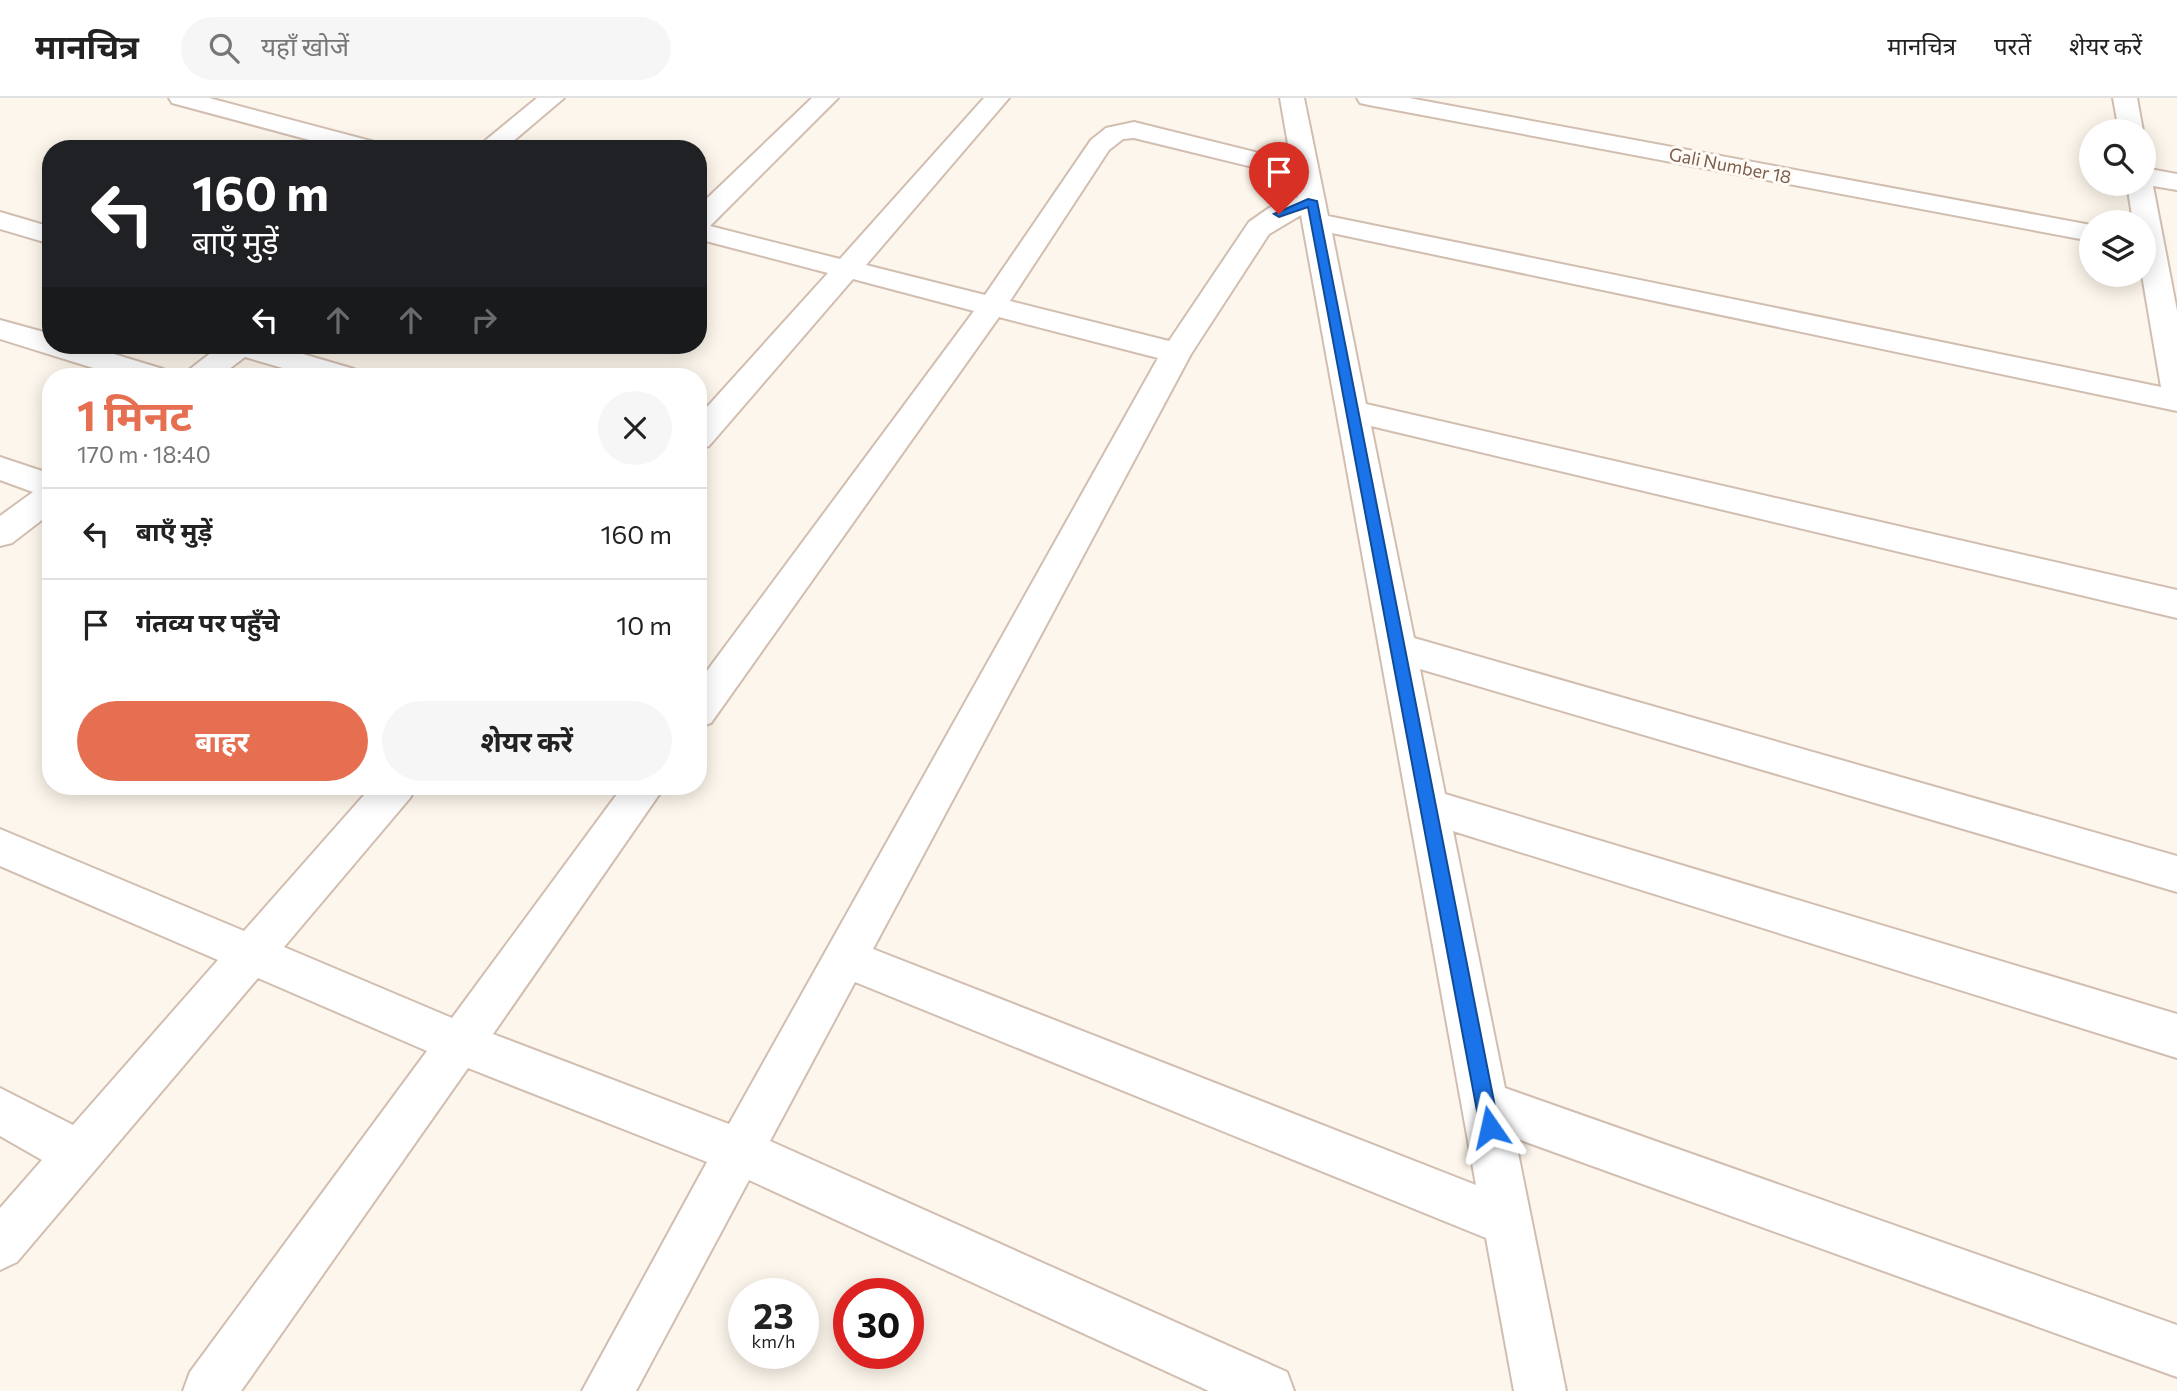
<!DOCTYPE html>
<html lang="hi">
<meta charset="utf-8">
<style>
:root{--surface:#fff;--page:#f6f6f6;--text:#222;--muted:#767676;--line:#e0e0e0;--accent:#e76f51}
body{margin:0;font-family:Commissioner,"Noto Sans Devanagari",sans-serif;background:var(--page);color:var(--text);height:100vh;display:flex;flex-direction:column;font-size:26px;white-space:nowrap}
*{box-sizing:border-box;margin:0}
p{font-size:23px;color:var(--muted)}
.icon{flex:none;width:38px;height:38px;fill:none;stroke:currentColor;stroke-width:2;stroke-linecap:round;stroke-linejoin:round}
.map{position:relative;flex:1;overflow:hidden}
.panel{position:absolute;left:42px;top:270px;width:665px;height:427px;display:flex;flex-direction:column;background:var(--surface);border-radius:28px;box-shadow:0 4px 18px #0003}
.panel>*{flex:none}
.guide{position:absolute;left:42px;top:42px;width:665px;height:214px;border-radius:28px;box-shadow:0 4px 18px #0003;background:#202124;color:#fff;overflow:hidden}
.fabs{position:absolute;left:2079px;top:21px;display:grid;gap:14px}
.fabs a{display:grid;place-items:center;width:77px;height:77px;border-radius:50%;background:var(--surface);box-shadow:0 4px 18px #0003;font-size:35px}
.speed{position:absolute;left:728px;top:1180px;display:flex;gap:14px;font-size:35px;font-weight:700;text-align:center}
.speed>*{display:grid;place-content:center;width:91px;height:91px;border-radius:50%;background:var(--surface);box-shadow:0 4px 18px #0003;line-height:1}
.speed small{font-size:18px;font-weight:400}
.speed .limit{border:10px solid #d22;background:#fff;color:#111}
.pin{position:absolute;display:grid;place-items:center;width:60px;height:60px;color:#fff;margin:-72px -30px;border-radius:50% 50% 50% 0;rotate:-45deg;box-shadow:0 0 7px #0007}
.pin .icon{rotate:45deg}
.me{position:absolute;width:77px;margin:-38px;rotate:349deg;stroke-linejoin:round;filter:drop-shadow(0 0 5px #0008)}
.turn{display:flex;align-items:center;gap:24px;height:147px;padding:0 35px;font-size:32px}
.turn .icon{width:91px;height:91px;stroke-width:2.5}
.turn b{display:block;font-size:49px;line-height:60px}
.lanes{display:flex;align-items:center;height:66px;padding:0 35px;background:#0003;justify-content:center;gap:35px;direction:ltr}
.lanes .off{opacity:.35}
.round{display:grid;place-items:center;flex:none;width:74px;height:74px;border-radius:37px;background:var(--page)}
.headline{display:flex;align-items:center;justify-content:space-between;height:119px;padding:0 35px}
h1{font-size:42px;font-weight:700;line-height:52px;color:var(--accent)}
.primary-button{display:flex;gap:14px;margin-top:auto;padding:14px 35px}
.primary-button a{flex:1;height:80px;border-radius:42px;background:var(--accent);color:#fff;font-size:28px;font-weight:700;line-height:80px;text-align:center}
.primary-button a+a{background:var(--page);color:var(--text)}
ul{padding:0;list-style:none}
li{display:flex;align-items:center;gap:21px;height:91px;padding:0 35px;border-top:2px solid var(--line)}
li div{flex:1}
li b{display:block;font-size:26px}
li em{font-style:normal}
header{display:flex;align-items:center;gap:42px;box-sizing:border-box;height:98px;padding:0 35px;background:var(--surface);border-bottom:2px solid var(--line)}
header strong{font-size:33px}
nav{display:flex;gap:38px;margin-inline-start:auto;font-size:24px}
.search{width:490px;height:63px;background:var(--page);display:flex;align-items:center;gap:18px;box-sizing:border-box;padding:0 24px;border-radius:38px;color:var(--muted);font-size:26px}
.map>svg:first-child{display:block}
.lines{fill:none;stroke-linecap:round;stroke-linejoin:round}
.street-casing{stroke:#d1beb0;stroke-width:4}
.street{fill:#fff;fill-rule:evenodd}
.route{fill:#1a73e8;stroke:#114b97;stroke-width:2}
.labels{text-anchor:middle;stroke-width:6;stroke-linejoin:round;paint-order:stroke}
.far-street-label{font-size:18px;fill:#7a5c4d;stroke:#fffaf3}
</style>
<header>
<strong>मानचित्र</strong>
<div class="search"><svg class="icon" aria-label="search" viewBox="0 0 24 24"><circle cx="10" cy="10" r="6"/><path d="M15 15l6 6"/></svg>यहाँ खोजें</div>
<nav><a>मानचित्र</a><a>परतें</a><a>शेयर करें</a></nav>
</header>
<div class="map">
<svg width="2177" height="1293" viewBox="0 0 2177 1293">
<rect width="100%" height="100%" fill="#fdf6ec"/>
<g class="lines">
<defs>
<g id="street">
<path d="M169,0H209L382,46L386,51H343L172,5Z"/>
<path d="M537,0H564L504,51H475Z"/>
<path d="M812,0H838L710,128L840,161L984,0H1009L866,167L985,197L1091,42L1106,30L1134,24L1291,63L1280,0H1304L1328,118L2161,289L2142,177L2144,124H2133L2127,86H2144V70L2177,76V92L2153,88L2177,213V313L1332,135L1366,306L2177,492V520L1371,328L1414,540L2177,758V794L1420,571L1445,696L2177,916V960L1453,733L1505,990L2177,1227V1279L1515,1040L1566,1293H1514L1486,1140L855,884L770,1043L1287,1274L1294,1293H1209L749,1082L636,1293H582L707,1064L468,970L241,1293H183L190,1274L427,953L258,880L17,1164L0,1172V1110L42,1062L0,1038V990L73,1027L218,862L0,768V731L244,833L372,688H416L410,700L284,849L452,920L623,688H665L493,936L729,1026L1158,260L999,219L711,625L698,629V585L974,213L853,181L709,348L698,351V319L828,175L698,141V109ZM1134,40L1294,79L1298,99L1269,110L1249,124L1169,243L1010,203L1109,52L1123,41ZM1301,117L1476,1087L873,851L1191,256L1269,136Z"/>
<path d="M1357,0H1409L2091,127V143L1369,7L1360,5Z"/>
<path d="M2113,0H2137L2143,33H2119Z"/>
<path d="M0,114L51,129V146L0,131Z"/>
<path d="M0,222L51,236V247H84L163,271L167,278H119L0,241Z"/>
<path d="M221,247H272L354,271L358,278H310L245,259L220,278H186L190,271Z"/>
<path d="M0,359L51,376V415L12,445L0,448V418L33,394L0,382Z"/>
</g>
</defs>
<use href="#street" class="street-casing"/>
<use href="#street" class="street"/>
</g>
<path class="route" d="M1308,101L1317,103L1499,1029L1496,1036L1490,1039L1483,1036L1480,1029L1308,109L1279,119L1274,116Z"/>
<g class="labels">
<g class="far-street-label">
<text transform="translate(1730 68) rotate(11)" y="6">Gali Number 18</text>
</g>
</g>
</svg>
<div class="fabs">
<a><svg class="icon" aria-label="search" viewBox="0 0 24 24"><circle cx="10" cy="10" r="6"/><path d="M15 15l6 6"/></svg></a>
<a><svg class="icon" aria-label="layers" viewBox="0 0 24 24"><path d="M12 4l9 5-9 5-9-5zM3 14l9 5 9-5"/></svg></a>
</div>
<div class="speed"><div>23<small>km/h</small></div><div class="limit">30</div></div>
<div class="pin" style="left:1279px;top:116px;background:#d93025"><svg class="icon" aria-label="arrive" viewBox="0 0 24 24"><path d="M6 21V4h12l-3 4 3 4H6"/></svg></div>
<svg class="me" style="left:1490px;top:1029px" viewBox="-20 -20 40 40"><path d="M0-17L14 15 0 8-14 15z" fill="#1a73e8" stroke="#fff" stroke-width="4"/></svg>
<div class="guide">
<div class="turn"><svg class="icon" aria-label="left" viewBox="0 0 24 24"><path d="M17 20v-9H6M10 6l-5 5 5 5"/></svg><div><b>160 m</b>बाएँ मुड़ें</div></div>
<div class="lanes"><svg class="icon" aria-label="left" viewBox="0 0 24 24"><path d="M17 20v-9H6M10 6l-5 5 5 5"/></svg><svg class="icon off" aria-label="ahead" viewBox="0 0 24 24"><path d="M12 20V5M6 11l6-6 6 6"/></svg><svg class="icon off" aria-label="ahead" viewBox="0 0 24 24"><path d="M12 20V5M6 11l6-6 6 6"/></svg><svg class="icon off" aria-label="right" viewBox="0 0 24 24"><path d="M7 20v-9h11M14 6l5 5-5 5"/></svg></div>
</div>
<section class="panel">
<div class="headline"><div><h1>1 मिनट</h1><p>170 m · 18:40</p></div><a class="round"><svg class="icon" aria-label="close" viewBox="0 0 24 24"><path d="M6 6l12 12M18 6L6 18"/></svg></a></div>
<ul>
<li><svg class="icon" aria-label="left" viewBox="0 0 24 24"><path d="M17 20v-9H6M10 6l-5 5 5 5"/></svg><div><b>बाएँ मुड़ें</b></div><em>160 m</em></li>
<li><svg class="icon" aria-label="arrive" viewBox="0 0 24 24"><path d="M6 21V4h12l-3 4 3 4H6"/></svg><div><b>गंतव्य पर पहुँचे</b></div><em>10 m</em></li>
</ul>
<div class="primary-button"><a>बाहर</a><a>शेयर करें</a></div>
</section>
</div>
